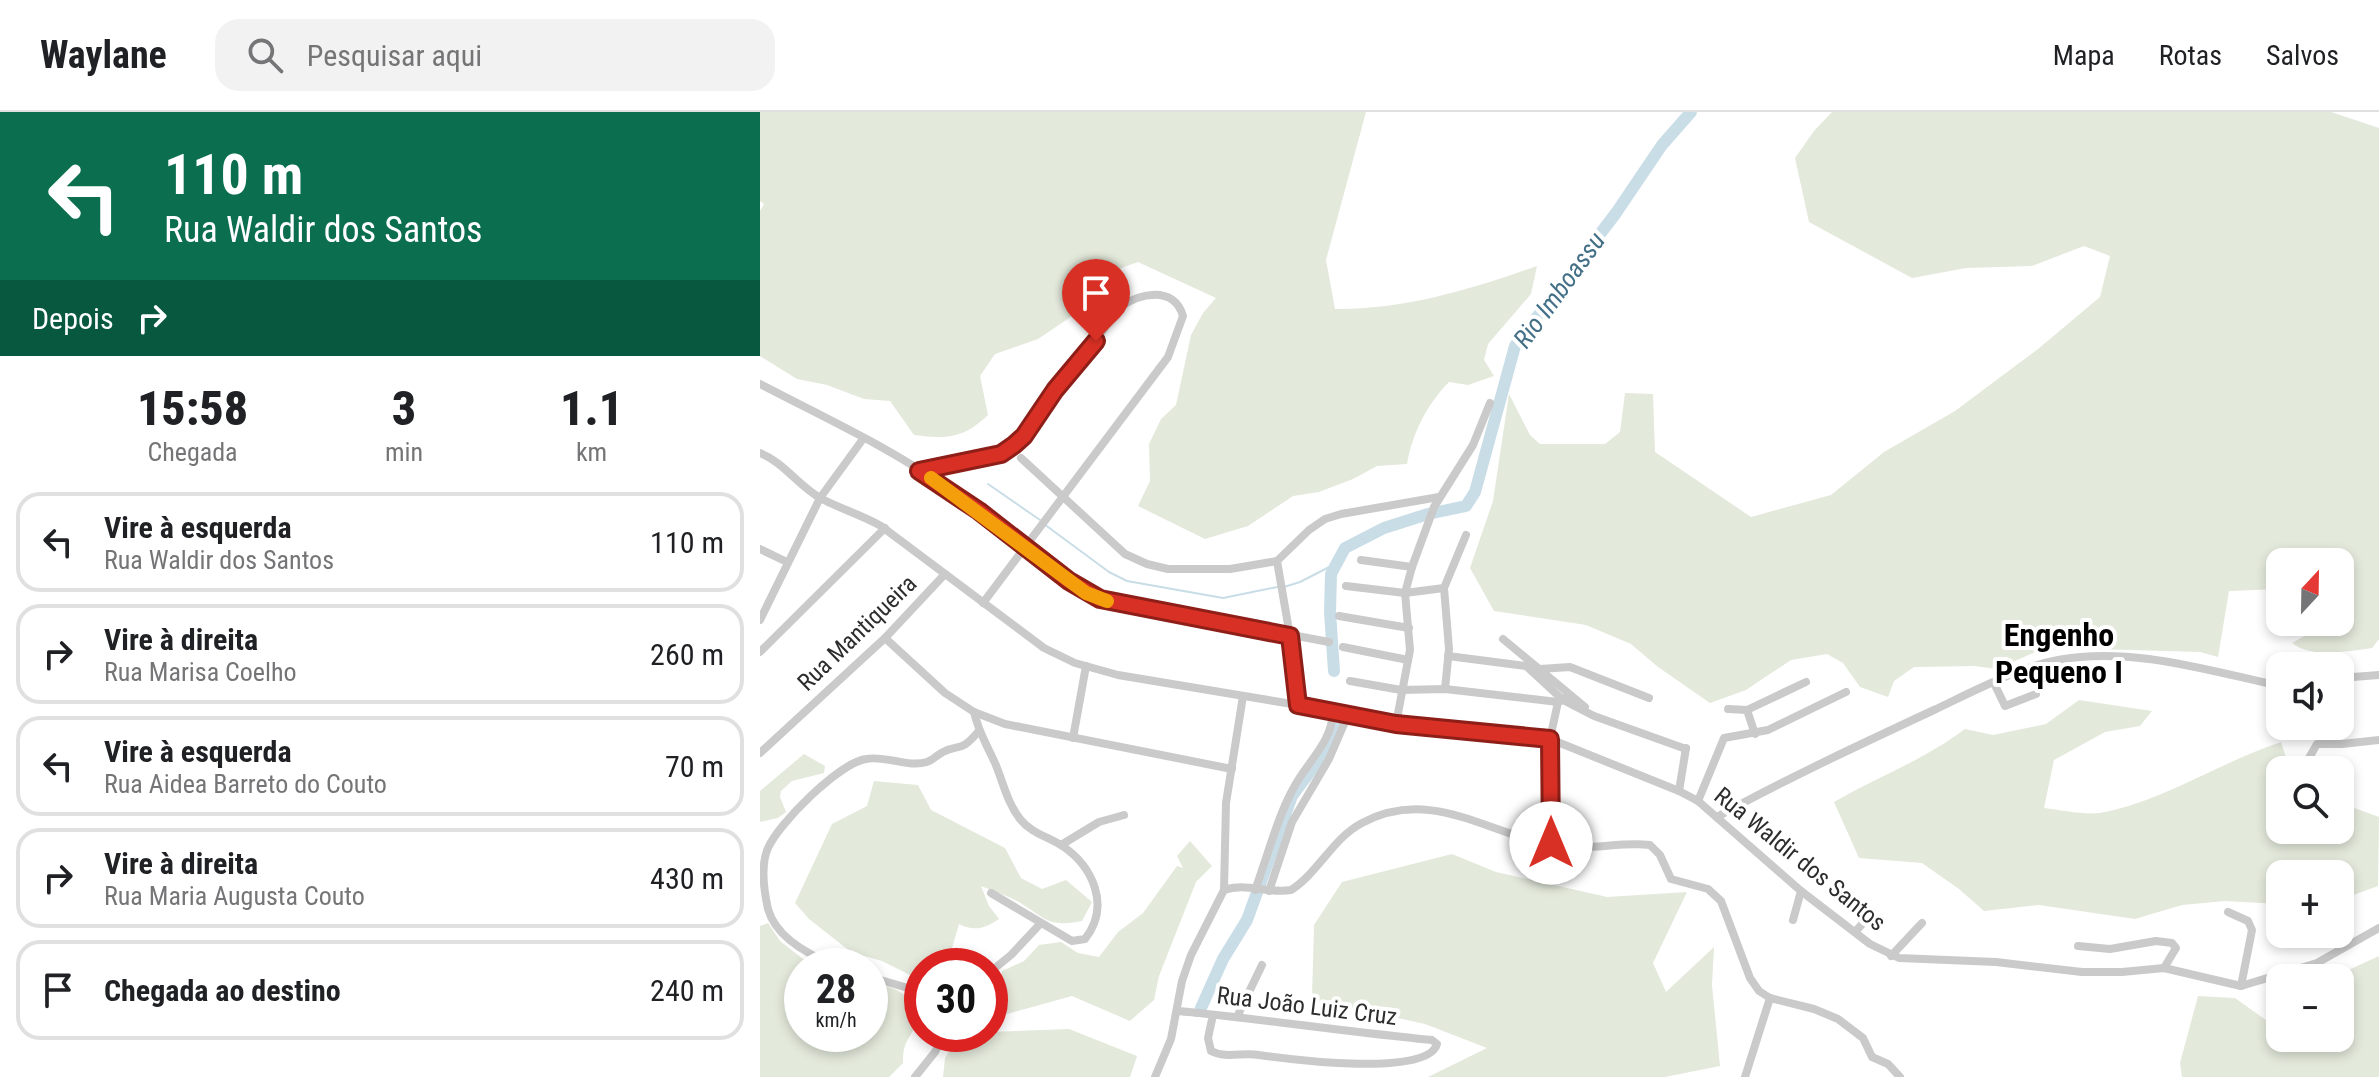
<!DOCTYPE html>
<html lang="pt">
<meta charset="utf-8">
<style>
:root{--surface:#fff;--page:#f2f2f2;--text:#202124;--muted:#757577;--line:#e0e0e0}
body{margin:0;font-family:"Roboto Condensed",sans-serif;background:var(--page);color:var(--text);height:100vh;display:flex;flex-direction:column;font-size:30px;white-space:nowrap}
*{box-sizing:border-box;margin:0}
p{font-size:26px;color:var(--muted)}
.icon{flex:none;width:44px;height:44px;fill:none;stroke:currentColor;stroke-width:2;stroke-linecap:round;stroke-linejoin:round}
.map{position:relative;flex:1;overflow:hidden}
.drawer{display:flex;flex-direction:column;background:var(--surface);width:760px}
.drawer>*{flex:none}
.banner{background:#0b6e4f;color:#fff;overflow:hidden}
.needle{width:52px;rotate:22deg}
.fabs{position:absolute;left:1506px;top:436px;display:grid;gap:16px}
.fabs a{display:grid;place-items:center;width:88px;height:88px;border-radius:16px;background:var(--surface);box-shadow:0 4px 12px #0003;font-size:40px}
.speed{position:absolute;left:24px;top:836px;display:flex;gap:16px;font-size:40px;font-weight:700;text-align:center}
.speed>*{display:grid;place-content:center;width:104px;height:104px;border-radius:50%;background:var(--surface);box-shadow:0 4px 12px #0003;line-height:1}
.speed small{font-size:20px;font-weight:400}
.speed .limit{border:12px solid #d22;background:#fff;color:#111}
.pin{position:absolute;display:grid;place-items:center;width:68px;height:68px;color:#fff;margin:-82px -34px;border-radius:50% 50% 50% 0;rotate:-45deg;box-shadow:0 0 8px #0007}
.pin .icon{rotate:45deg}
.me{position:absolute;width:88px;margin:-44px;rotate:0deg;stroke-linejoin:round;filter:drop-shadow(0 0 6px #0008)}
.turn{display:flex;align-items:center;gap:28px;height:168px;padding:0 32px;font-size:36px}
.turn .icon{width:104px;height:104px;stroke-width:2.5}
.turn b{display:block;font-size:56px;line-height:68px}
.then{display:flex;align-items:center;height:76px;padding:0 32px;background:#0003;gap:16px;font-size:30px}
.eta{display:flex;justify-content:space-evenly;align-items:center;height:136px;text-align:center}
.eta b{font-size:48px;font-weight:800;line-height:56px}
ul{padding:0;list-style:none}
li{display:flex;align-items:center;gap:24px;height:100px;margin:0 16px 12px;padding:0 16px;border:4px solid var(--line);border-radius:24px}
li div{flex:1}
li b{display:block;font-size:30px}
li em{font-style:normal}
header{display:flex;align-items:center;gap:48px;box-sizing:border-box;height:112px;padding:0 40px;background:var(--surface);border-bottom:2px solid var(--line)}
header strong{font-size:38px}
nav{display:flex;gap:44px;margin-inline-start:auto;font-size:28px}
.search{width:560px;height:72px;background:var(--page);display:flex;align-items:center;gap:20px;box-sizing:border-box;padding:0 28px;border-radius:24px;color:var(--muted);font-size:30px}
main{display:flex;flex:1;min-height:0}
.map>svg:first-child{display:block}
.green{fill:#e3e9db}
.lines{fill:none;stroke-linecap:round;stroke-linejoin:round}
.stream{stroke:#c9dde7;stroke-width:2}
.river{stroke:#c9dde7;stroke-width:12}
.minor{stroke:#cacaca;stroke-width:8}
.route-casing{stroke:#8d1f18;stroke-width:20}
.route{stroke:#d93025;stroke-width:14}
.slow{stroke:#f59e0b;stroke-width:14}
.labels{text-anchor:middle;stroke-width:8;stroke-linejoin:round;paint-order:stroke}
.street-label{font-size:24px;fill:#2d2d2d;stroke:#fff}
.water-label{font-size:26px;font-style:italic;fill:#437087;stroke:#fff}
.district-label{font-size:32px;font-weight:bold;fill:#000;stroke:#fff}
</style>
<header>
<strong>Waylane</strong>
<div class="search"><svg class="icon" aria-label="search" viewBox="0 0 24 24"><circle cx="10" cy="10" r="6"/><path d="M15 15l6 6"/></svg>Pesquisar aqui</div>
<nav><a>Mapa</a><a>Rotas</a><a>Salvos</a></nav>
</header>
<main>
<section class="drawer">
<div class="banner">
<div class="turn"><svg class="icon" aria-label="left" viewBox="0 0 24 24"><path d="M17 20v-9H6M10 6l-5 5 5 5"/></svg><div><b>110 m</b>Rua Waldir dos Santos</div></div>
<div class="then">Depois<svg class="icon" aria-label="right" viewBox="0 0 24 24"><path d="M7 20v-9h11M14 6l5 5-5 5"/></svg></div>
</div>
<div class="eta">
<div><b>15:58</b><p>Chegada</p></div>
<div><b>3</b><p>min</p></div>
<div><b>1.1</b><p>km</p></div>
</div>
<ul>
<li><svg class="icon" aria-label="left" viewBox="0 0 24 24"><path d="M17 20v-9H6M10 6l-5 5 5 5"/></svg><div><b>Vire à esquerda</b><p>Rua Waldir dos Santos</p></div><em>110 m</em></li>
<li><svg class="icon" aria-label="right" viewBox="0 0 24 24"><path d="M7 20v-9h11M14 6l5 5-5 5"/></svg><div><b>Vire à direita</b><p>Rua Marisa Coelho</p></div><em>260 m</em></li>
<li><svg class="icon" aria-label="left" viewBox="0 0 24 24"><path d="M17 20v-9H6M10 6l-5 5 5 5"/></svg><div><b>Vire à esquerda</b><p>Rua Aidea Barreto do Couto</p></div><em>70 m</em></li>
<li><svg class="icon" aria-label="right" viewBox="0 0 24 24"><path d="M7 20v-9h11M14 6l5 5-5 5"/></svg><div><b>Vire à direita</b><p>Rua Maria Augusta Couto</p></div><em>430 m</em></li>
<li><svg class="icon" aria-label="arrive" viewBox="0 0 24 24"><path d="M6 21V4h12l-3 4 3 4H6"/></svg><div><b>Chegada ao destino</b></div><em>240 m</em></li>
</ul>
</section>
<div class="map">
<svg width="1619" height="965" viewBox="0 0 1619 965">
<rect width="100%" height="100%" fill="#fff"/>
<g class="green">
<path d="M0,0H606L566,148L575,197C645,198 712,177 777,154L771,182L728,232L724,248L734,264L708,273L689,270C667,292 652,322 647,352L617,354L593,367L559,380L533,384L488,414L445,427L378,394L390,369L389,332L401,307L416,293L431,223L443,201L456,186L378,150L336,165L318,180V200L278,227L235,242L220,264L228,303C203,327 186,327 154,323L130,289L104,287L67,273L37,267L0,244V99L4,92L0,89Z"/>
<path d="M1072,0H1571L1619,16V527L1612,536C1588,539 1552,547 1532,531L1557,517L1558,510H1580V484L1583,481L1580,480V450H1520V477L1469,479L1458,545L1440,540L1303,536L1273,541L1237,557L1214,554L1154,555L1134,569L1128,585L1100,575L1083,551L1067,542L1031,548L986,578L950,591L898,555L871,532L826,513L734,499L710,456L733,389L749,282L770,323L780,332H845L860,320L865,281L893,282L895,340L991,405L1071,383L1124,340L1195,299L1278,237L1340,185L1350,144L1324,134L1272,154L1206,156L1152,166L1049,110L1035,46L1054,19Z"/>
<path d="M1319,588L1392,599L1380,614L1345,620L1294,648L1284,696C1301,698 1323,703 1340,701C1399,691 1463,649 1521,630L1530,658H1520V718H1548L1551,722L1556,718H1580V700L1589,694L1619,705L1618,774L1580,788V762H1520V792L1465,789L1422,793L1375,807L1279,793L1224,799L1199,777L1162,751L1099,746L1074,690C1117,665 1164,648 1205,617L1233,623L1286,612Z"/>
<path d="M44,642L65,654L64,661L32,669L21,679L20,685L26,700L18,706L0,710V679Z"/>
<path d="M114,669L158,673L171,698L245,736L261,766L282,777L306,768L332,790L322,809C286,816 285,805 257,789C246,783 233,779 221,774L229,794L239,807C226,816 214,820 199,812L188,850L189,854H162V869L122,849L91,840L49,807L35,791L72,712L107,694Z"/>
<path d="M430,729L452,754L436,770L399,864L394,888L370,909L312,884L247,902L233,893L242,859L264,849L279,833L301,830L318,841L339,845L358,820L383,801L417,754L423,756L417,744Z"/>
<path d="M692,742L736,760L847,785L927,780L893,851L906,880L954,835L952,873L960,954L905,965H668L727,936L665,912L552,887L554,813L582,770Z"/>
<path d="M8,811L20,829L52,854H42V922H110V870L135,877L159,892C161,923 142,920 143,951L129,965H0V814Z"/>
<path d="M1619,844V965H1422L1420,951L1438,884L1475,886L1520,918V926H1532L1550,939V926H1580V922L1585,924L1582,861Z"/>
<path d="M309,917L377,944L370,965H183L185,946L198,925L230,922V920Z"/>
</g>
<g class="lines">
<g class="stream">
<path d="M228,372L280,408"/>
<path d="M284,412L349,460L367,469L463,486L517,475"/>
<path d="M524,475L540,470L577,451"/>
</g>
<g class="river">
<path d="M574,559L570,500L571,462L585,436L624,416L668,402L706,394L715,380L755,234L856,101L902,33L931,0"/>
<path d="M441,896L463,847L487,808L532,684L558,649L579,608"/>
</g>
<g class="minor">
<path d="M0,272C63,305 129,335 187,376C235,409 288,464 340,487L569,530"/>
<path d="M0,341C25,351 39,375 62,387C81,397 102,403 121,414L284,536L315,551L358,563L538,593L636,612L790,627L919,679L938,689L1041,779L1110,832L1139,846L1236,850L1322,860H1362L1404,856L1481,874L1557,851L1619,816"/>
<path d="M261,346L365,442L387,452L408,457H470L517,449L549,418L565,407L581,402L679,385"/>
<path d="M159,359L241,342L254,333L264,324L359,196C379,181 414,173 423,204L408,245L223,491"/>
<path d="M0,437L27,450"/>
<path d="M601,448L652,455"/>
<path d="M517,449L530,524L538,593"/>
<path d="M586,474L645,481L684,476"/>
<path d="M579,504L649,516"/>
<path d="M0,508L60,386L103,327"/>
<path d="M125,526L185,581L214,600L245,612L472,657"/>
<path d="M743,527L825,595"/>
<path d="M583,535L648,548"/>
<path d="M0,540L125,416"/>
<path d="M688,544L766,554L803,588L805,586"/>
<path d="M780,557L810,555L889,586"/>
<path d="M1580,566L1619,563"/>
<path d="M590,569L641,578L685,577L798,590L803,588L834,604L926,637"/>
<path d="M1234,571L1245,594L1276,582"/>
<path d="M685,577L689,537L684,476L706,423"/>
<path d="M968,597L987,598L1046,570"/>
<path d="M987,598L995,622"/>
<path d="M214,600C218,619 227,633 235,651C243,670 247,690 260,707C271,721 286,724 301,733C333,754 351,794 325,827L312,829L231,781"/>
<path d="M636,612L650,538L645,481L652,455L674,395L713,333L730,291"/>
<path d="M313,626L326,554"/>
<path d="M0,641L125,526L185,462"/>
<path d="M1542,658L1557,632H1582L1619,628"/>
<path d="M919,679L926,636"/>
<path d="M938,689L964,626L1008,618L1086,580"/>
<path d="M957,705C1028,666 1101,632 1174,598C1210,581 1259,555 1298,548C1368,535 1439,556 1507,571L1520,570"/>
<path d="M791,731L790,627L798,590"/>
<path d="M301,733L339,710L364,703"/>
<path d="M464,778C485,770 508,782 531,778C558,761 573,726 602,711C677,671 737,731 810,735C836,737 863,730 890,733L900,743L911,767L948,777L961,789L990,866L999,879L1010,886L1054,897L1078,907L1103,926L1112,945L1128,952L1140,965"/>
<path d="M495,778C507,746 517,706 533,677C546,651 572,631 573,600"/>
<path d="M509,779L532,710L569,647L588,603"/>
<path d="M1468,800L1488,809L1492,818L1481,874"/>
<path d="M1033,808L1041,779"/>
<path d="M1095,820L1113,800"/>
<path d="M1318,834L1350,837L1396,829L1412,831L1416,836L1404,856"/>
<path d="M1131,844L1162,811"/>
<path d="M77,854C51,844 16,826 8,797C4,779 0,754 8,736C19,711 79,651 106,647C126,643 148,656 167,650C173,648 177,643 183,640C201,631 200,641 218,620"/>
<path d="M230,860L251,843L281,811"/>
<path d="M110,865L162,880"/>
<path d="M418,899C503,907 587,920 672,928L677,932C668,965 534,948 499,943C483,940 466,947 451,939L448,926L453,903"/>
<path d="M477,905L502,853"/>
<path d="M155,965L175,940L184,922"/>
<path d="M395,965L411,927L422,869L431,843L464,778L466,691L483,584"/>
<path d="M985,965L1010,886"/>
</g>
</g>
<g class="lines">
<defs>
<path id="route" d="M336,229L295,278L264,324L254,333L241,342L159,359L219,399L309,469L340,487L530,524L538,593L636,612L790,627L791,731"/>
</defs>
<use href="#route" class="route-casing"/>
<use href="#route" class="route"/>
<path class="slow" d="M171,366L326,481L347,489"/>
</g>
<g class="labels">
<g class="street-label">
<text transform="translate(97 521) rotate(-44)" y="8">Rua Mantiqueira</text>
<text transform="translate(1040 747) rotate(39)" y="8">Rua Waldir dos Santos</text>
<text transform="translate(547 894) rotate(7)" y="8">Rua João Luiz Cruz</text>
</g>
<g class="water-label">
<text transform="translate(799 178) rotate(-54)" y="9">Rio Imboassu</text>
</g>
<g class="district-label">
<text x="1299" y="534">Engenho<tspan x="1299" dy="37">Pequeno I</tspan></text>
</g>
</g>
</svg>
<div class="fabs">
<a><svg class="needle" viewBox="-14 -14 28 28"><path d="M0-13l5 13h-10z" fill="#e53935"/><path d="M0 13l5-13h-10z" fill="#757577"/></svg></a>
<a><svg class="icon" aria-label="sound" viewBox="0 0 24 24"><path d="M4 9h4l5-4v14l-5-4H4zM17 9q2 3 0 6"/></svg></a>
<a><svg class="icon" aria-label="search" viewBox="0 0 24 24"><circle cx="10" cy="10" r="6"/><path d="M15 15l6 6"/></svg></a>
<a>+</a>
<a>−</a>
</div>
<div class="speed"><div>28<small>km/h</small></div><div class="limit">30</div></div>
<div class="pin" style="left:336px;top:229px;background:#d93025"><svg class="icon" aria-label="arrive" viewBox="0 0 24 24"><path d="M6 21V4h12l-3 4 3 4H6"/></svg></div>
<svg class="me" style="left:791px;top:731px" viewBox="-20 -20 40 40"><circle r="19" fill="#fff"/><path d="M0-13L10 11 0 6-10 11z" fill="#d93025"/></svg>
</div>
</main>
